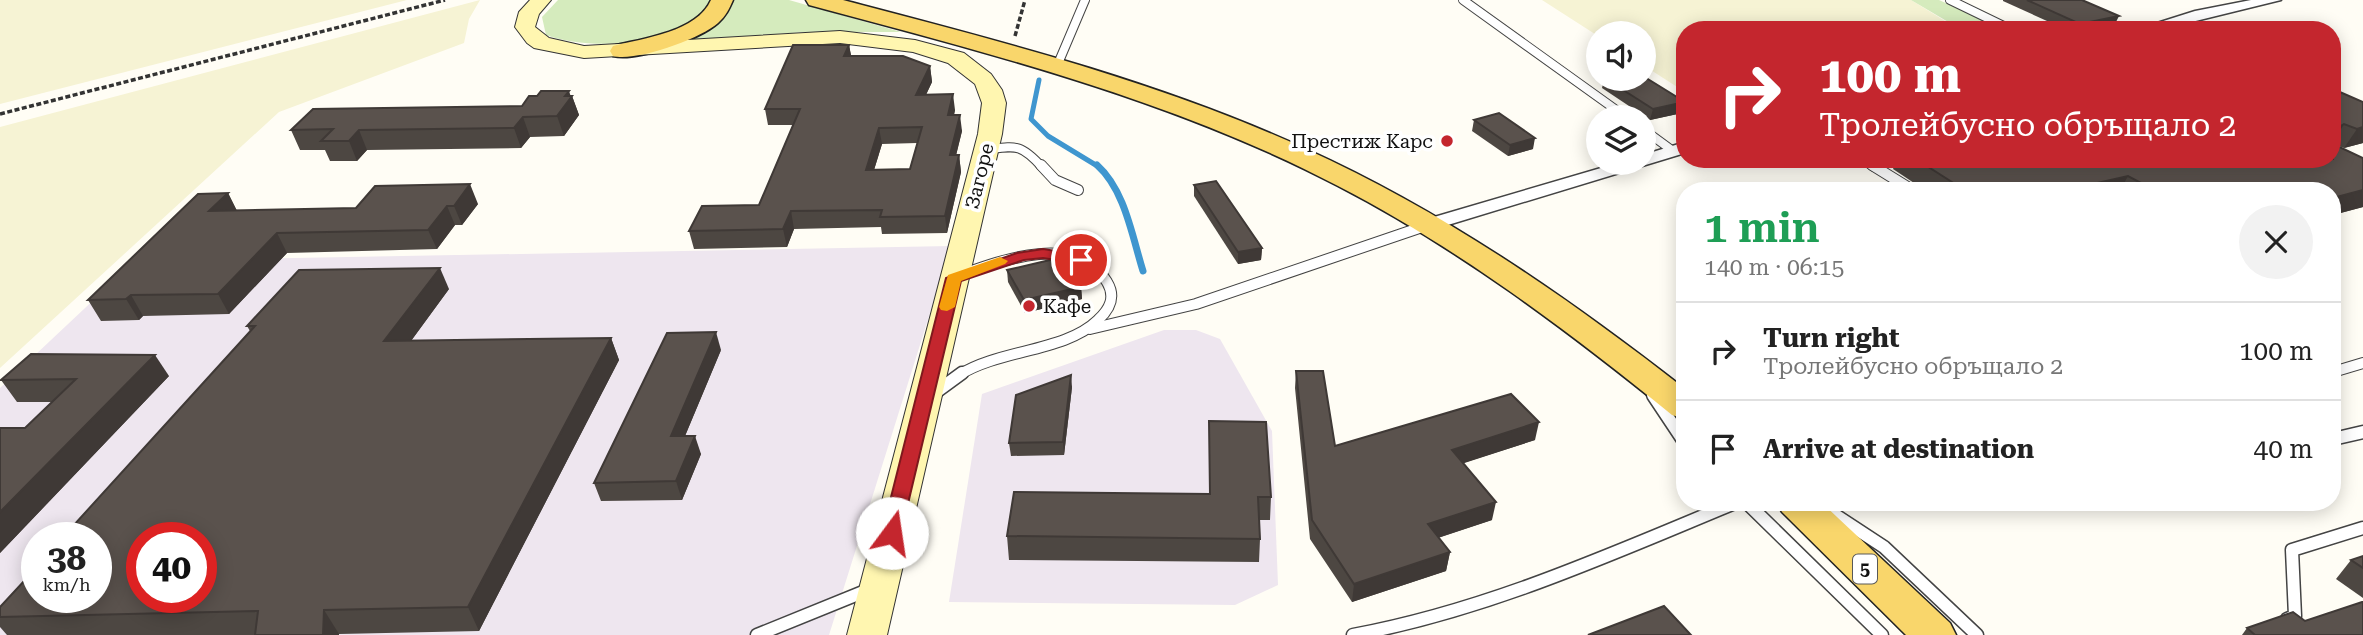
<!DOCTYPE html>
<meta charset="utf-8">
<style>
:root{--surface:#fff;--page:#f2f2f2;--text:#222;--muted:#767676;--line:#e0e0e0}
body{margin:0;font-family:"Roboto Serif",serif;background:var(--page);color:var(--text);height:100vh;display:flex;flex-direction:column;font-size:26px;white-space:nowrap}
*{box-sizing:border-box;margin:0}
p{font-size:23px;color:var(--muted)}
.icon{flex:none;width:38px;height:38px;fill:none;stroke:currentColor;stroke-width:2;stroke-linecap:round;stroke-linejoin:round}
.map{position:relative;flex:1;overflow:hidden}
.drawer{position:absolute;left:1676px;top:182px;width:665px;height:329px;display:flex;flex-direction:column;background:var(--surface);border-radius:28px;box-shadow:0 4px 18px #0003}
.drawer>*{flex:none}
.hud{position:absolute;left:1676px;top:21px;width:665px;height:147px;border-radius:28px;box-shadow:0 4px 18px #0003;background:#c4262e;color:#fff;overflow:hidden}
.controls{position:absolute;left:1586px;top:21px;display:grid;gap:14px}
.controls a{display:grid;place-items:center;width:70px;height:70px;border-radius:50%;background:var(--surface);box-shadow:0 4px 18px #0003;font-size:35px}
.speed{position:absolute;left:21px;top:522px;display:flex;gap:14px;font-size:35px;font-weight:700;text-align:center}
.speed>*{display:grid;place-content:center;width:91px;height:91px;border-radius:50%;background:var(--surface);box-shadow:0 4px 18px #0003;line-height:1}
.speed small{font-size:18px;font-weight:400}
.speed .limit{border:10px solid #d22;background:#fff;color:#111}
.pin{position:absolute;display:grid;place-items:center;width:60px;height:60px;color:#fff;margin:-30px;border:4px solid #fff;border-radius:50%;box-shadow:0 2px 7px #0007}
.me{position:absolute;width:77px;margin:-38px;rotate:14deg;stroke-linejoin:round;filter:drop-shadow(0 0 5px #0008)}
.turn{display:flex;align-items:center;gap:24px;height:147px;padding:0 28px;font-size:32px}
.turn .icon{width:91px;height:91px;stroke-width:2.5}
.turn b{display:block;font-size:49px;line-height:60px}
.round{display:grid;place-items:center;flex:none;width:74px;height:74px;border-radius:37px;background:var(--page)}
.head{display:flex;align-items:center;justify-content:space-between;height:119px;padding:0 28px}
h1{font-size:42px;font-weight:600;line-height:52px;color:#1e9e55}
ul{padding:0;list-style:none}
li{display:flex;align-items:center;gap:21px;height:98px;padding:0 28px;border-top:2px solid var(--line)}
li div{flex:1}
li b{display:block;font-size:26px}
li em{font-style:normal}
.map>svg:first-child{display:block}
.industrial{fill:#eee6ef;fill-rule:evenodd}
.farmland{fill:#f6f3d4}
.green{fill:#d5ebbd}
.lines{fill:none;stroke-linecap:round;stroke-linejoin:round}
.stream-far1{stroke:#3f96cf;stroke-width:5}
.stream{stroke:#3f96cf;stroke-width:7}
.lane-far2-casing{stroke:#444;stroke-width:10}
.lane-far1-casing{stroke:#444;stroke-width:12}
.lane-casing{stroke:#444;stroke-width:15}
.street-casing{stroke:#444;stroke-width:3}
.secondary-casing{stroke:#333;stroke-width:2}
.primary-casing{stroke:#222;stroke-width:3}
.path{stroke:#333;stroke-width:3.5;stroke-dasharray:5 2.5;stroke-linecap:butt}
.lane-far2{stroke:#fff;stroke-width:8}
.lane-far1{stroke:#fff;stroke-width:10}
.lane{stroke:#fff;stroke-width:12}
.street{fill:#fff;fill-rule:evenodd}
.secondary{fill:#fff6b0;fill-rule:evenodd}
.primary{fill:#f9d66b;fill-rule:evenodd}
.wall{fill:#4d4742;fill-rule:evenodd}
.shaded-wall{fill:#3f3936}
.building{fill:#5a524d;stroke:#3f3936;stroke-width:2;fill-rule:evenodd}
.route{fill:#c4262e;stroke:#7f191e;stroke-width:2}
.slow{fill:#f59e0b}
.poi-dot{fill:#c4262e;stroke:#fff;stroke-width:2.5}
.labels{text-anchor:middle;stroke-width:7;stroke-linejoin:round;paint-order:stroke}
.shield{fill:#fff;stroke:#585858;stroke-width:2}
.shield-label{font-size:18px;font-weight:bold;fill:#111}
.poi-label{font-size:19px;fill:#111;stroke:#fff;text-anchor:end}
.street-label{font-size:19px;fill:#111;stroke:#fff}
</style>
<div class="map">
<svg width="2363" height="635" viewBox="0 0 2363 635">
<rect width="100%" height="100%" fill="#fffdf5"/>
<g class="industrial">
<path d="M951,246L829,635H0V388L135,261ZM37,537H96V597H37ZM142,537H201V597H142Z"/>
<path d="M1164,330H1196L1220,339L1272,431L1278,585L1235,605L949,602L982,394Z"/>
</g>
<g class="farmland">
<path d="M0,0H407L0,104Z"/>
<path d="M480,0L469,19L464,43L279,112L0,368V127Z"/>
<path d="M1542,0H1911L1950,24L1944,30H1685V92L1643,65V33H1598V36Z"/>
</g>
<g class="green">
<path d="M558,0H712C708,5 704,14 700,18C667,47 585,50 546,35L542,17Z"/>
<path d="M733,0H789L901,32H806L673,41L722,17Z"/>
<path d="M1911,0H1939L2005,30H1944L1950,23Z"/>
</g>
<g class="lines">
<path class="stream-far1" d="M1039,80L1031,119L1048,136L1099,167"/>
<path class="stream" d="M1097,165C1125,190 1132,236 1143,271"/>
<defs>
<g id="lane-far2">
<path d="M1463,0L1626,117"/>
<path d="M1950,0L2012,30"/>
<path d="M1057,66L1085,0"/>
<path d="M1643,129L1673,151"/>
<path d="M985,150C1016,146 1020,143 1042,167"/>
<path d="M1862,159L1874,167"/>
</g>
<g id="lane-far1">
<path d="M1041,165L1055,180L1078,190"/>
<path d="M1872,165L1914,191"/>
<path d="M958,276C999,261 1078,231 1107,282C1116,297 1110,309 1098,320C1065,352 1000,349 959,375"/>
<path d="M1090,329L1196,304L1428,225"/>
<path d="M2333,372L2363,363"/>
</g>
<g id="lane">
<path d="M936,392L962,373"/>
<path d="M1653,395L1685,443"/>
<path d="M2333,439L2363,432"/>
<path d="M1746,502L1882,635"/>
<path d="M1823,507L1884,547L1977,635"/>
<path d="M2287,619L2295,616L2292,550L2363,528"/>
<path d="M757,635L868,590"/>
<path d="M1353,635C1488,610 1611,554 1737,502"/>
</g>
<g id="street">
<path d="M2251,0H2281L2159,30H2135L2195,11Z"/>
<path d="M1685,142V153L1438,228H1424L1422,224L1424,220L1618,163H1643V155Z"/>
</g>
<path id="secondary" d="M530,0H551L539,14L535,27L549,38L584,46L840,31L915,40L964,53L991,74L1002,90L1006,103L1002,134L887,635H847L978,134L982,103L975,84L948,63L913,52L840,43L584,58L534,48L527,43L515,27L519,12Z"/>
<g id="primary">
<path d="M711,0H733C729,9 726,16 718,23C700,39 636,62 613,56L610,51L613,46C644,38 697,32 711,0Z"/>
<path d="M806,0H843C999,41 1158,81 1306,149C1443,211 1567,297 1685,389V419L1672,415C1567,330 1458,248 1338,186C1172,99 988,53 809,5Z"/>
<path d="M1776,502H1821L1950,623L1956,635H1906L1782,512Z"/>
</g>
</defs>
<use href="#lane-far2" class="lane-far2-casing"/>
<use href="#lane-far1" class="lane-far1-casing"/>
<use href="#lane" class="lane-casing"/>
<use href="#street" class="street-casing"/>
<use href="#secondary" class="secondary-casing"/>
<use href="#primary" class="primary-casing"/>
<g class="path">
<path d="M1015,36L1025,0"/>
<path d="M0,114L445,0"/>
</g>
<use href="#lane-far2" class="lane-far2"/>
<use href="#lane-far1" class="lane-far1"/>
<use href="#lane" class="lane"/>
<use href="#street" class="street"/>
<use href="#secondary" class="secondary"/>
<use href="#primary" class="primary"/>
</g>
<g class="wall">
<path d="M2003,0H2082L2114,26L2095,30H2067L2003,1Z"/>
<path d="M849,45L851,56L930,66L932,82L926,95L955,110L954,115L962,131L956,155H959L961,172L947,233L882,234L881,227L794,229L787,247L694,249L689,231L759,205L793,125H768L765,109ZM917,143L910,169L874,170L882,144Z"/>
<path d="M1604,79H1643L1682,113L1650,120L1602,88Z"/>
<path d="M2333,89L2363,102V143L2344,148L2334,144L2363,158V207L2333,215V191H1926L1893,169L1897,159H2333Z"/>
<path d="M572,96L579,115L564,136L530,137L521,148L367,150L357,161H330L325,150H300L291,130L522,106Z"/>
<path d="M1474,120L1533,149L1508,156L1472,131Z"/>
<path d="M1194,185L1262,248L1261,260L1238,264L1194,196Z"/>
<path d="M228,193L237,211L356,208L478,204L462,225H455L437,249L287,253L229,314L143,316L139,320L101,321L88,300Z"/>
<path d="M1007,270L1081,287L1082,299L1025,313L1008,282Z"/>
<path d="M449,289L411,341L611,338L619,360L479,631L339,634V635H7L0,627V607L250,331L247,326Z"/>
<path d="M721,350L685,436L701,454L682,500L601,501L594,483Z"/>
<path d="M1296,371L1335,446L1535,440L1463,463L1492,520L1438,538L1450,552L1446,571L1352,602L1310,539L1295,388Z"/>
<path d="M169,376L0,553V428H25L52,402H17L1,380Z"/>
<path d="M1072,387L1064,455L1011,456L1009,443Z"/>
<path d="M1209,421L1271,497L1270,520H1259L1260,539L1259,562L1009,560L1007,536L1209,494Z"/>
<path d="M2363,556V598L2336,579L2351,560Z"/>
<path d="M2305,621L2363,635H2242L2247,628Z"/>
</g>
<g class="shaded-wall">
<path d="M2119,16L2114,26L2095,30H2077L2080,24Z"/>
<path d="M849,45L852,60L844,56Z"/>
<path d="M930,66L932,82L918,111L916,95Z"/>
<path d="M569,91L571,97L572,96L579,115L564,136L557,116L565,96Z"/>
<path d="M953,94L955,110L950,131L948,115Z"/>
<path d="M1685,102L1682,113L1650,120L1653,109Z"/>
<path d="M960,115L962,131L952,172L950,155Z"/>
<path d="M523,117L530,137L521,148L514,128Z"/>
<path d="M2344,124L2338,134L2339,133L2333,144V135L2339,127Z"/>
<path d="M2363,127V143L2344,148L2357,129Z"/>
<path d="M879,128L882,144L869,186L866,170Z"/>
<path d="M359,130L367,150L357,161L349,141Z"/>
<path d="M1535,138L1533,149L1508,156L1510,145Z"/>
<path d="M959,155L961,172L947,233L945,216Z"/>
<path d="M2128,176L2120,191H2073L2075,188Z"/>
<path d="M470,184L478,204L462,225L454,206Z"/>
<path d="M2363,190V207L2333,215V198Z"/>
<path d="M228,193L238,213L209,211Z"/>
<path d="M447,206L455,225L437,249L428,230Z"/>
<path d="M791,211L794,229L787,247L783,229Z"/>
<path d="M277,233L287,253L229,314L218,294Z"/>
<path d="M1262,248L1261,260L1238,264V252Z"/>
<path d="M440,268L449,289L394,364L384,341Z"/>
<path d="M1081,287L1082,299L1025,313L1024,300Z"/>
<path d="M131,295L143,316L139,320L126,299Z"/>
<path d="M716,332L721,350L677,455L671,436Z"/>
<path d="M611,338L619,360L479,631L468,607Z"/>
<path d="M155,355L169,376L0,553V512Z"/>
<path d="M1071,375L1072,387L1064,455L1063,442Z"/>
<path d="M1539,422L1535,440L1449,468L1452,450Z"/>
<path d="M695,436L701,454L682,500L676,481Z"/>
<path d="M1496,502L1492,520L1425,542L1428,524Z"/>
<path d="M1450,552L1446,571L1352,602L1354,584Z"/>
<path d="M324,610L339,634V635H323Z"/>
</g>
<g class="building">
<path d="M2027,0H2082L2119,16L2080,24Z"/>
<path d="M1976,26L1985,30H1957Z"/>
<path d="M793,45H849L844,56H903L930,66L916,95L953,94L948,115H960L950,155H959L945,216L880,217L882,210L791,211L783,229L689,231L702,206L759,205L800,109H765ZM922,127L910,169L866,170L879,128Z"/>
<path d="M1643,76L1685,102L1653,109L1606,79H1643Z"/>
<path d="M2333,89L2363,102V127L2357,129L2344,124L2339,127V133L2333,135Z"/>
<path d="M541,91H569L565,96H572L557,116L523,117L514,128L359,130L349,141H321L333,129L291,130L313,109L522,106L529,96H537Z"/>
<path d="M1499,113L1535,138L1510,145L1474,120Z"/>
<path d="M2333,144L2363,158V190L2333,198V191H2156L2128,176L2075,188L2079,191H1966L1916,159H2333Z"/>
<path d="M1216,181L1262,248L1238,252L1194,185Z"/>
<path d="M470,184L454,206H447L428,230L277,233L218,294L131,295L126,299L88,300L198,194L228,193L209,211L356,208L375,186Z"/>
<path d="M1063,257L1081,287L1024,300L1007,270Z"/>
<path d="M440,268L384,341L611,338L468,607L324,610L323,635H255L258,611L0,617V607L37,567V597H96V537H63L255,326H247L299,270ZM142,537H201V597H142Z"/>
<path d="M716,332L671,436H695L676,481L594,483L667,333Z"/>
<path d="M31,354L155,355L0,512V428H25L76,379L1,380Z"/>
<path d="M1296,371H1323L1335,446L1511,394L1539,422L1452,450L1496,502L1428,524L1450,552L1354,584L1312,520Z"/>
<path d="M1071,375L1063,442L1009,443L1016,395Z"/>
<path d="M1209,421L1266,422L1271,497H1258L1260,539L1007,536L1014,492L1210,494Z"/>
<path d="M2363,556V568L2351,560Z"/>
<path d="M2362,602H2363V635H2255L2247,628L2293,612L2305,621Z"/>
<path d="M1664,606L1691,635H1588Z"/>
</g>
<path class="route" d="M1043,249L1081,255L1089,260L1081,264L1043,258L1024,260L961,281L901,533L899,538H885L882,533L946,278L1017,253Z"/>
<path class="slow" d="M1000,257L1008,261L1005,264L961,281L955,307L947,311L941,310L939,307L948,275Z"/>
<g class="poi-dot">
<circle cx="1447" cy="141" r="7"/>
<circle cx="1029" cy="306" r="7"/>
</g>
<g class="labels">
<rect class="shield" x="1853" y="554.5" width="24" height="29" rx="5"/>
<g class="shield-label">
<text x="1865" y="575">5</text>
</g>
<g class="poi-label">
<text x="1433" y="148">Престиж Карс</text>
<text x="1043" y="313" text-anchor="start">Кафе</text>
</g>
<g class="street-label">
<text transform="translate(979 176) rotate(-76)" y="7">Загоре</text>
</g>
</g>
</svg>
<div class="controls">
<a><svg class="icon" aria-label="sound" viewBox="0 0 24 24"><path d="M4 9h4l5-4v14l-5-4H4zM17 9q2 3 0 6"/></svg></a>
<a><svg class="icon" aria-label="layers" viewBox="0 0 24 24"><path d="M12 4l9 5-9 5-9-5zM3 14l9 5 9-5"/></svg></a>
</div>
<div class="speed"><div>38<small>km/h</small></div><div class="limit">40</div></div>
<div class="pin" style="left:1081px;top:260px;background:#d93025"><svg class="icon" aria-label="arrive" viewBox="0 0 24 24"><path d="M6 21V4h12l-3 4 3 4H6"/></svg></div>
<svg class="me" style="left:892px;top:533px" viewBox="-20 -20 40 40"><circle r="19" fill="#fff"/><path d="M0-13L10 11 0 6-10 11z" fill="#c4262e"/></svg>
<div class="hud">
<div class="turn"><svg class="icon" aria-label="right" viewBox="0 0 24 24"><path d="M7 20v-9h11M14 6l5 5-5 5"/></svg><div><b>100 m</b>Тролейбусно обръщало 2</div></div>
</div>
<section class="drawer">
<div class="head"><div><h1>1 min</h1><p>140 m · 06:15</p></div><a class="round"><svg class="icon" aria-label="close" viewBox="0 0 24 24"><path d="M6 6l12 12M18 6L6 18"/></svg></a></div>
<ul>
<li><svg class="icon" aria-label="right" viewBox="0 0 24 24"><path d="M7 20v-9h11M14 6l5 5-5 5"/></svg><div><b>Turn right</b><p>Тролейбусно обръщало 2</p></div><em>100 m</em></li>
<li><svg class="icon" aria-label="arrive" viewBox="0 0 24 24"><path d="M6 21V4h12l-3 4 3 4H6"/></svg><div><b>Arrive at destination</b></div><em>40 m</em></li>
</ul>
</section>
</div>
